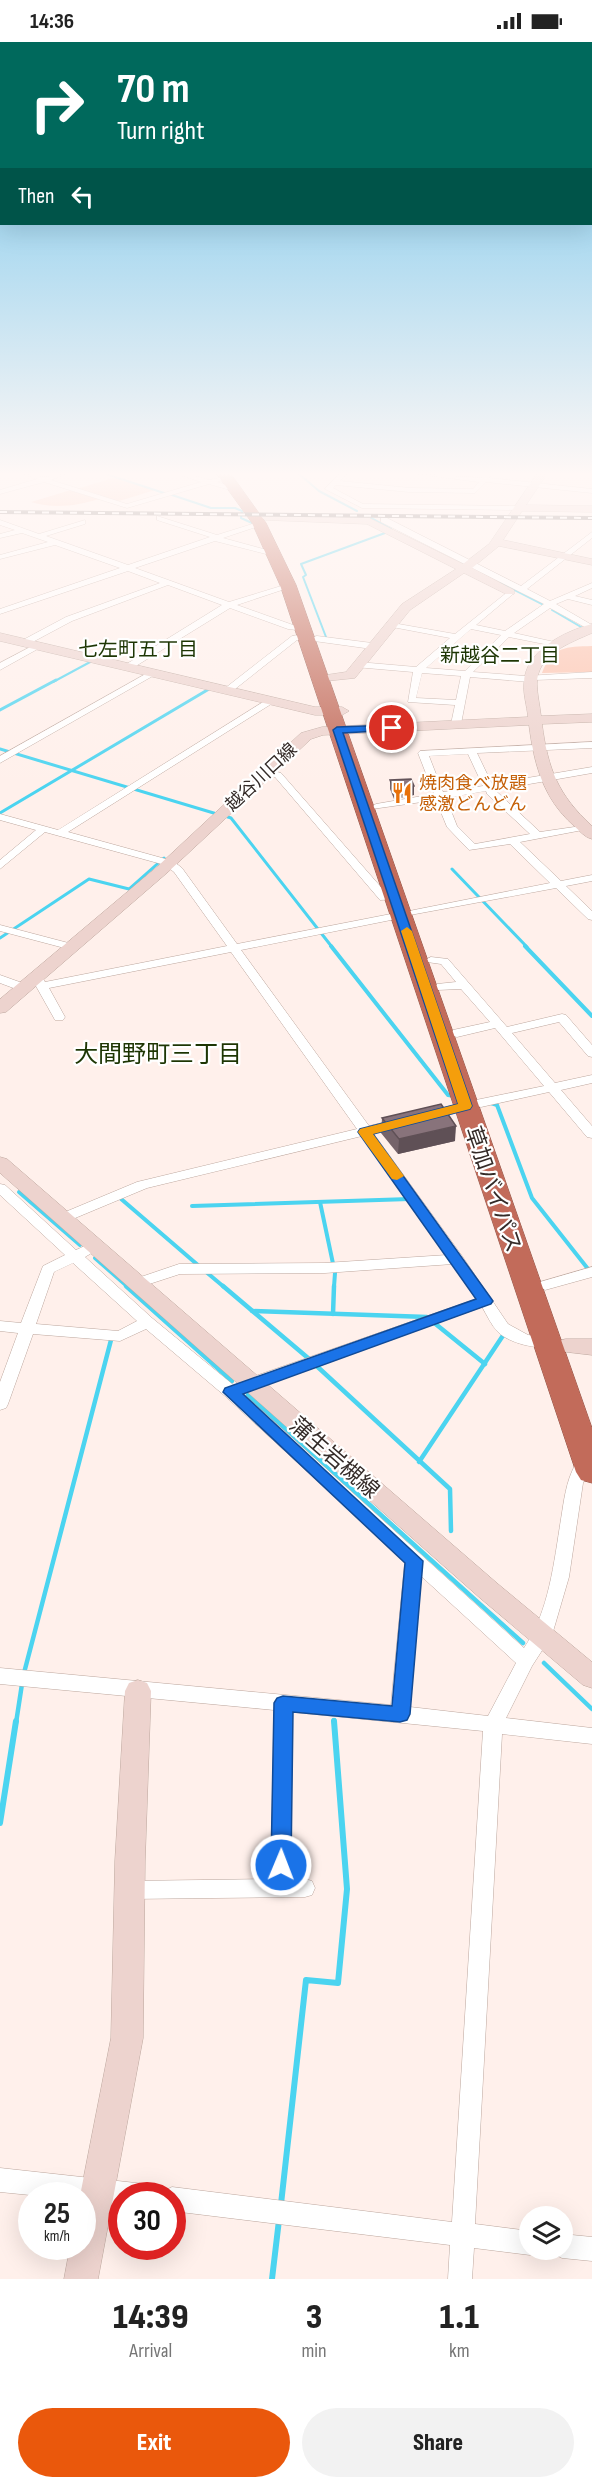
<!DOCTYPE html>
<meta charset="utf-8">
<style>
:root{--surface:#fff;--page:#f2f2f2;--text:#222;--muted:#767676;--accent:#ea580c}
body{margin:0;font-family:"Sofia Sans Condensed","Noto Sans JP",sans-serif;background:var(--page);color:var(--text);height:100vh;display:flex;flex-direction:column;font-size:22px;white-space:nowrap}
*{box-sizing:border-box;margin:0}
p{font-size:20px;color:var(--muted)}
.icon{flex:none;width:33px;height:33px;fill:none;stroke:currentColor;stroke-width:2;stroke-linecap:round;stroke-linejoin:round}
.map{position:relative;height:2237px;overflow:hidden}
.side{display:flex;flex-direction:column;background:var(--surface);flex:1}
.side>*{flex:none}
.hud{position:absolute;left:0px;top:0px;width:592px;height:183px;box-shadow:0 6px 24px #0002;background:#00695c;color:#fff;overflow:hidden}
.fabs{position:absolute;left:519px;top:2164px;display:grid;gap:12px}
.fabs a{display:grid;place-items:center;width:54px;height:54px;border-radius:50%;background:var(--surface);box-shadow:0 6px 24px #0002;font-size:30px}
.speed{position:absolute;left:18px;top:2140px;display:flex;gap:12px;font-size:30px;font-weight:700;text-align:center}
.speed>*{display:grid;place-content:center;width:78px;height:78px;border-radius:50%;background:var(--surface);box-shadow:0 6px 24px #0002;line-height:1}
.speed small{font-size:15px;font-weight:400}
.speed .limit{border:9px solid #d22;background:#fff;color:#111}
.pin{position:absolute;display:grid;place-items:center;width:51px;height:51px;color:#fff;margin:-26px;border:3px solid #fff;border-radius:50%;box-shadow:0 2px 6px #0007}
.me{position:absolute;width:66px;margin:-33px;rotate:1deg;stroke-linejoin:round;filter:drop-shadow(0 0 4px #0008)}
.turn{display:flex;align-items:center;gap:21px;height:126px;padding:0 18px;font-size:27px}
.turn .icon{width:78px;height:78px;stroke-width:2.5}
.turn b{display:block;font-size:42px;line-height:51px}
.then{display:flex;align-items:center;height:57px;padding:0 18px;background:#0003;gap:12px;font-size:22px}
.eta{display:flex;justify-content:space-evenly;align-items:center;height:102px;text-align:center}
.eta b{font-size:36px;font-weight:800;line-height:42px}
.button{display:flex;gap:12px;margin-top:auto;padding:12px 18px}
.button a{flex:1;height:69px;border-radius:36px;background:var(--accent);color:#fff;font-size:24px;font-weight:800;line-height:69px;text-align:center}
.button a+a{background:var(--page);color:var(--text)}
.status{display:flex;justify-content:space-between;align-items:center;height:42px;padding:0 30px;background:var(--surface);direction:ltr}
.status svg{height:16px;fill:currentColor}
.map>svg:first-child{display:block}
.green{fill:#fcc3ae}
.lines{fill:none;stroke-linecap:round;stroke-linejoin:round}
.stream-far4{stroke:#4bd4f0;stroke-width:2}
.stream-far3{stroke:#4bd4f0;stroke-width:3}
.stream-far2{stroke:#4bd4f0;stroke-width:4}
.stream-far1{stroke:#4bd4f0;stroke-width:4.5}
.stream{stroke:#4bd4f0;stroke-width:6}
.street-casing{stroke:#bda79e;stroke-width:1}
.secondary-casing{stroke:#bda79e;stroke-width:1}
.highway-casing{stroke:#905548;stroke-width:1}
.street{fill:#fff;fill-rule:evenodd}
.secondary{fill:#edd3ce;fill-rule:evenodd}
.highway{fill:#c26b5a;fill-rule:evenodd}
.rail-casing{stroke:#5e5450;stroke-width:4}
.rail{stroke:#fff;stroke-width:2;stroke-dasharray:7;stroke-linecap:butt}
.wall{fill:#75636a}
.shaded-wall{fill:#5f5056}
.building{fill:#88737b;stroke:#5f5056;stroke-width:1.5}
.route{fill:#1a73e8;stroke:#114b97;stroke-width:1.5}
.slow{fill:#f59e0b}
.labels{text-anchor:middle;stroke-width:4.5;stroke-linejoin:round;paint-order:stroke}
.far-street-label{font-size:18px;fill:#342b28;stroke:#fff}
.far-food-label{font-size:18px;fill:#c56008;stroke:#fff;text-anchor:start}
.far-neighbourhood-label{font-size:20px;fill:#1d3604;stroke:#fff}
.street-label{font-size:22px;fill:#342b28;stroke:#fff}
.neighbourhood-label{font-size:24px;fill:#1d3604;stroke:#fff}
</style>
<div class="status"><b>14:36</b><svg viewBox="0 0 49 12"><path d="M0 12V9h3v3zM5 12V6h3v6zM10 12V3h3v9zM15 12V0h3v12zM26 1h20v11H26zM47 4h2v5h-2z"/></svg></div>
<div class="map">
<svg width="592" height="2237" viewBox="0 0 592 2237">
<rect width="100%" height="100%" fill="#fff0eb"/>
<g class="green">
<path d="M116,435L155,448L116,460L77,447Z"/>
<path d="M71,448L99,457C77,464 53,467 31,460Z"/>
<path d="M592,604V630L542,631C552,604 566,605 592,604Z"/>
</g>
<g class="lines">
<g class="stream-far4">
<path d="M106,432L167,452"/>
<path d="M299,432L319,449L357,469"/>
<path d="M172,453L211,466H235L242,469L241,476L252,481"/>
<path d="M371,476L391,487"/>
<path d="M501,541L542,562"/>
<path d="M552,568L581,585"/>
<path d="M326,595L303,535L306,533L301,522L385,491"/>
<path d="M53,640L92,619"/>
</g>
<g class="stream-far3">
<path d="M0,668L56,638"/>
<path d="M0,707L217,772"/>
<path d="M0,771L209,647"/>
<path d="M225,774L231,776L332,905"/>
<path d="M452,827L527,905"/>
<path d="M0,896L89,837L129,847L164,816"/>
</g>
<g class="stream-far2">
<path d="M331,904L448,1053L454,1054"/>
<path d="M525,904L592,974"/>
<path d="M491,1061L497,1063L532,1156L592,1232"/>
<path d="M19,1150L80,1203"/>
<path d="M120,1156L199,1224"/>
<path d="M320,1160L335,1231L334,1245"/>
<path d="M192,1164L410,1157"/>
<path d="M95,1216L128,1245"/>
<path d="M205,1229L224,1245"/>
</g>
<g class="stream-far1">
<path d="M126,1244L232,1339"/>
<path d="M223,1244L308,1316L450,1447L451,1489"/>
<path d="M252,1269L427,1275L485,1322"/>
<path d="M333,1272L334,1244"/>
<path d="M248,1353L523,1601"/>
<path d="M419,1420L504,1292"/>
<path d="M544,1621L592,1667"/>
<path d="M24,1631L111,1298"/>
<path d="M334,1678V1681"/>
<path d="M16,1681L22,1642"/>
</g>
<g class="stream">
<path d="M0,1781L16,1679"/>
<path d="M281,2162L306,1938L338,1941L347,1847L334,1679"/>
<path d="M272,2237L279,2178"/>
</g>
<defs>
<g id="street">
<path d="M24,432L44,435L66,432L51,438L127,462L201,440L178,432H188L209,438L228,434V436L217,440L241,448L237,450L209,442L127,466L44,440L0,452V448L37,437Z"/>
<path d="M339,432H347L340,439L410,446L473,447L479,440L417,432L482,436L487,432L491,434L489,436L592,447V451L486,440L475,451L409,450L336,443L333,446L363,462L519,464L523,466L519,468L362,466L325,447Z"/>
<path d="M157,474L217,493L262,479V483L223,496L278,511V515L215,499L135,526L229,560L291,541V545L237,563L293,583L306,585V589L288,587L230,566L131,627H125V623L222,563L168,543L72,579L27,603H21V599L66,575L160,541L128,529L0,572V567L120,526L55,503L0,517V513L48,500L22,491L0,496V492L15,488L0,483V478L39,492L85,478V482L46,494L128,523L210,495L157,478Z"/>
<path d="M381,476H387L521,544L592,490V496L527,547L550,559L592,541V546L575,554L592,558V563L568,557L556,562L592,583V589L550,566L514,591L559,601V605L509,595L473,630L526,634L592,630V636L534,638L530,640L470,635L461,682L456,685L451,682L455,663L408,660L413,630L355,625L354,623L358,620L416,625L450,596L387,584V580L455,592L510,548H513V552L476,583L505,589L544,562L381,480ZM471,587L501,593L465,629L426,626ZM422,631L461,634L456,658L416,656Z"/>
<path d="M306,592L310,595L309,597L297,598L230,651H224V647L292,594Z"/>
<path d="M317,594L372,601L376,604L372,607L314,599V595Z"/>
<path d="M36,602L43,604L0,628V621Z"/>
<path d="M151,629L158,631L0,721V714Z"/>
<path d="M268,657L276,659L68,790L173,819L182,826L237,902L401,870L405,871V875L401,876L241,908L369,1084L398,1077L403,1078L405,1081L403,1084L373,1091L462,1214L508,1282L528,1293L552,1296L555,1300L552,1304C537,1308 509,1301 498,1290C491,1283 487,1273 482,1265L247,1348L241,1347L239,1343L241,1339L476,1257L453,1222L325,1231L180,1232L137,1246L132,1244L130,1241L132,1238L179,1222L325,1221L447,1213L362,1094L147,1146L68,1179L63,1180L56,1176L58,1173L137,1140L357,1087L231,910L49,946L65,975L63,978H55L32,937L34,935H42L45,940L227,904L174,830L165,823L45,790L0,827V818L36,788L0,778V772L58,788Z"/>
<path d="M592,700V706L477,711L492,742L592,725V731L495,748L540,790L588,783V787L520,800L561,839L592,833V839L566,844L592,869V878L588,877L556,846L410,873V869L414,868L550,841L510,802L469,808L447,785L436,758L372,767L371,765L376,762L434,752L418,711L420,709ZM468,712L483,744L443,750L429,714ZM486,749L487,752L530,792L475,802L457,784L446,756Z"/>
<path d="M266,727L281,731L387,852L398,853V857L380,858L275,735L263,732V728Z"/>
<path d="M0,883L76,903L78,905L72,908L0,889Z"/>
<path d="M431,915L448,917L507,985L562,972L566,973L592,1003V1015L588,1014L559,980L512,991L555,1041L592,1033V1041L561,1048L592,1084V1096L587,1095L549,1050L481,1065L476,1064L475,1061L476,1058L544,1044L495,986L457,995L453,994L451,991L453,988L490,980L461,947L437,948L435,945L437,942L456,940L441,922L427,920L425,918Z"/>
<path d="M0,933L28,943L30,946L24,950L0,941Z"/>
<path d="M466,1060L471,1061L472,1064L471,1067L429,1078L422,1074L424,1071Z"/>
<path d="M0,1142L5,1143L76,1208L91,1201H101L103,1204L85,1215L152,1276L237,1346L524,1606C549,1570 554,1520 561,1477C564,1458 566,1440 575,1423L592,1420V1432H587L583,1441L569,1535L552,1593L532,1624L506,1676L592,1686V1702L502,1692L475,2182L530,2189V2208L538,2209L530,2213L474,2206L472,2237H448L450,2203L172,2169V2154H162L164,2149L172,2145L452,2180L483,1689L292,1670L291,1837H305L312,1839L315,1846L312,1853L305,1855L129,1857L122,1855L119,1848L122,1841L129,1839L271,1837L274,1668L0,1642V1626L391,1663L405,1519L225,1354L146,1287L120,1299L33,1292L8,1362L6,1366L0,1368V1340L18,1291L0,1289V1279L21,1281L43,1224L65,1213L0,1153ZM73,1221L137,1279L118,1289L36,1282L54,1230ZM421,1534L516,1621L488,1674L410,1665Z"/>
<path d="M592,1225V1235L545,1248L538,1243L540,1240Z"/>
<path d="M0,2126L145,2142L153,2146L157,2154H122V2163L82,2159V2154H40L0,2150Z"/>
<path d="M562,2192L592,2195V2219L562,2216L554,2212L552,2208H562Z"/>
</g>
<g id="secondary">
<path d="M537,432H547L526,463L592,464V470L522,469L503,498L592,517V523L499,504L472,526L514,548V552H506L464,531L410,568L355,636L326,639L325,636L326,633L346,630L402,562L456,527L367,482L265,478L260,475L261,473L369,476L463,522L489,502Z"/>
<path d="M592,582V591C570,601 537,612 537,642C537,652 540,664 541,674L592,672V680L542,682C548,727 558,753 592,784V797C584,795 579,788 573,783C543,756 534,722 529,683L323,693L311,697L168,830L6,970L0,971V957L158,824L301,691L322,685L528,675C527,664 523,652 524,642C524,609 565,589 592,582Z"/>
<path d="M0,591L315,665H342L349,669L342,673H315L0,599Z"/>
<path d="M0,1115L7,1117L498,1542L592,1620V1646L583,1643L480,1556L0,1131Z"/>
<path d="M566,1297H592V1313L558,1309L555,1304L558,1299Z"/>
<path d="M138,1638L147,1641L151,1649L145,1819L143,1996L98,2237H64L70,2205H82V2154H80L111,1996L115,1819L125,1649L129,1641Z"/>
</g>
<path id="highway" d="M217,432H231L266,481L296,543L592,1386V1441L581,1438L576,1430L280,543L252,481Z"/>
</defs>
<use href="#street" class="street-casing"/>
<use href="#secondary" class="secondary-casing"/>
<use href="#highway" class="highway-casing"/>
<use href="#street" class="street"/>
<use href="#secondary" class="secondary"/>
<use href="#highway" class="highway"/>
<defs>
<path id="rail" d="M0,470L592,476"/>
</defs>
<use href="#rail" class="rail-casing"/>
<use href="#rail" class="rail"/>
</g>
<g class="wall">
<path d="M390,738L414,753L394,757L390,747Z"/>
<path d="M382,1076L455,1099L398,1112L381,1091Z"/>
</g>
<g class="shaded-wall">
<path d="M414,744V753L394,757V748Z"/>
<path d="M456,1084L455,1099L398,1112L399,1097Z"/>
</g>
<g class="building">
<path d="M411,737L414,744L394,748L390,738Z"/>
<path d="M441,1062L456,1084L399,1097L382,1076Z"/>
</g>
<linearGradient id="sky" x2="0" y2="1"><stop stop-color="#69c1eb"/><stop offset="0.58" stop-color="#fff8f6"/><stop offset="1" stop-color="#fff8f6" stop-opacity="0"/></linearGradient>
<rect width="592" height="745" fill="url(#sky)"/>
<path class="route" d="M392,683L397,686L395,688L343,691L472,1064L470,1067L373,1092L493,1259L491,1262L243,1352L423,1519L410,1672L407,1678L400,1680L293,1670L291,1823L288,1830L281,1832L274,1830L271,1823L274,1661L277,1656L283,1654L392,1664L405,1521L223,1350L225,1346L476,1257L358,1090L360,1087L458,1062L333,688L337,685Z"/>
<path class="slow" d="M407,885L412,889L472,1064L470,1067L373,1092L404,1134L397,1138L392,1137L360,1093L358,1090L360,1087L458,1062L401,889Z"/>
<defs>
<symbol id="restaurant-bare" viewBox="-9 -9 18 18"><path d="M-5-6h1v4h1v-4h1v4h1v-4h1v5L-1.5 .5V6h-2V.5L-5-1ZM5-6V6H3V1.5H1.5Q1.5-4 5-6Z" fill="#e8710a" stroke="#fff" stroke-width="2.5" paint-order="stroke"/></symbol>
</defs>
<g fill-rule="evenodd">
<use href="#restaurant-bare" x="387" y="736" width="30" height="30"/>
</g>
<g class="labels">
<g class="far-street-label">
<text transform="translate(261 735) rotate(-43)" y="6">越谷川口線</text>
</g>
<g class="far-food-label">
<text x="419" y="747">焼肉食べ放題<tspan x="419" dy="21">感激どんどん</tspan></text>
</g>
<g class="far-neighbourhood-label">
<text x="138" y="614">七左町五丁目</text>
<text x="500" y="620">新越谷二丁目</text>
</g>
<g class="street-label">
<text transform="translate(494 1147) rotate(71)" y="8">草加バイパス</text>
<text transform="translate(335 1415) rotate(41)" y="8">蒲生岩槻線</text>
</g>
<g class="neighbourhood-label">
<text x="158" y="1020">大間野町三丁目</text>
</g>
</g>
</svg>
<div class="fabs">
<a><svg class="icon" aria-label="layers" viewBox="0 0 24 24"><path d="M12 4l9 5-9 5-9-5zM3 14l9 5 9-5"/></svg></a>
</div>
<div class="speed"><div>25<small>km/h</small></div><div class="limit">30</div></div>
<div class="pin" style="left:392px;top:686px;background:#d93025"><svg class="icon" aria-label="arrive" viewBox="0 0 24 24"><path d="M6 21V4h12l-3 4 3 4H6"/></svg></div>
<svg class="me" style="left:281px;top:1823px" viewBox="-20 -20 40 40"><circle r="17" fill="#1a73e8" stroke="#fff" stroke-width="3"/><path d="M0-11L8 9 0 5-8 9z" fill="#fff"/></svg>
<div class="hud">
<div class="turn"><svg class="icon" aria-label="right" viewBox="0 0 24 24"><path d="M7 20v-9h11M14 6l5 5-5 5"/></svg><div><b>70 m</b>Turn right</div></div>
<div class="then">Then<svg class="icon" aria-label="left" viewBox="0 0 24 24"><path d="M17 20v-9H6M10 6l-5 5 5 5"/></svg></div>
</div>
</div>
<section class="side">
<div class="eta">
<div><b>14:39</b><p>Arrival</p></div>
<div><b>3</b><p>min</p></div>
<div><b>1.1</b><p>km</p></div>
</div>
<div class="button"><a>Exit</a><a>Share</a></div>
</section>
